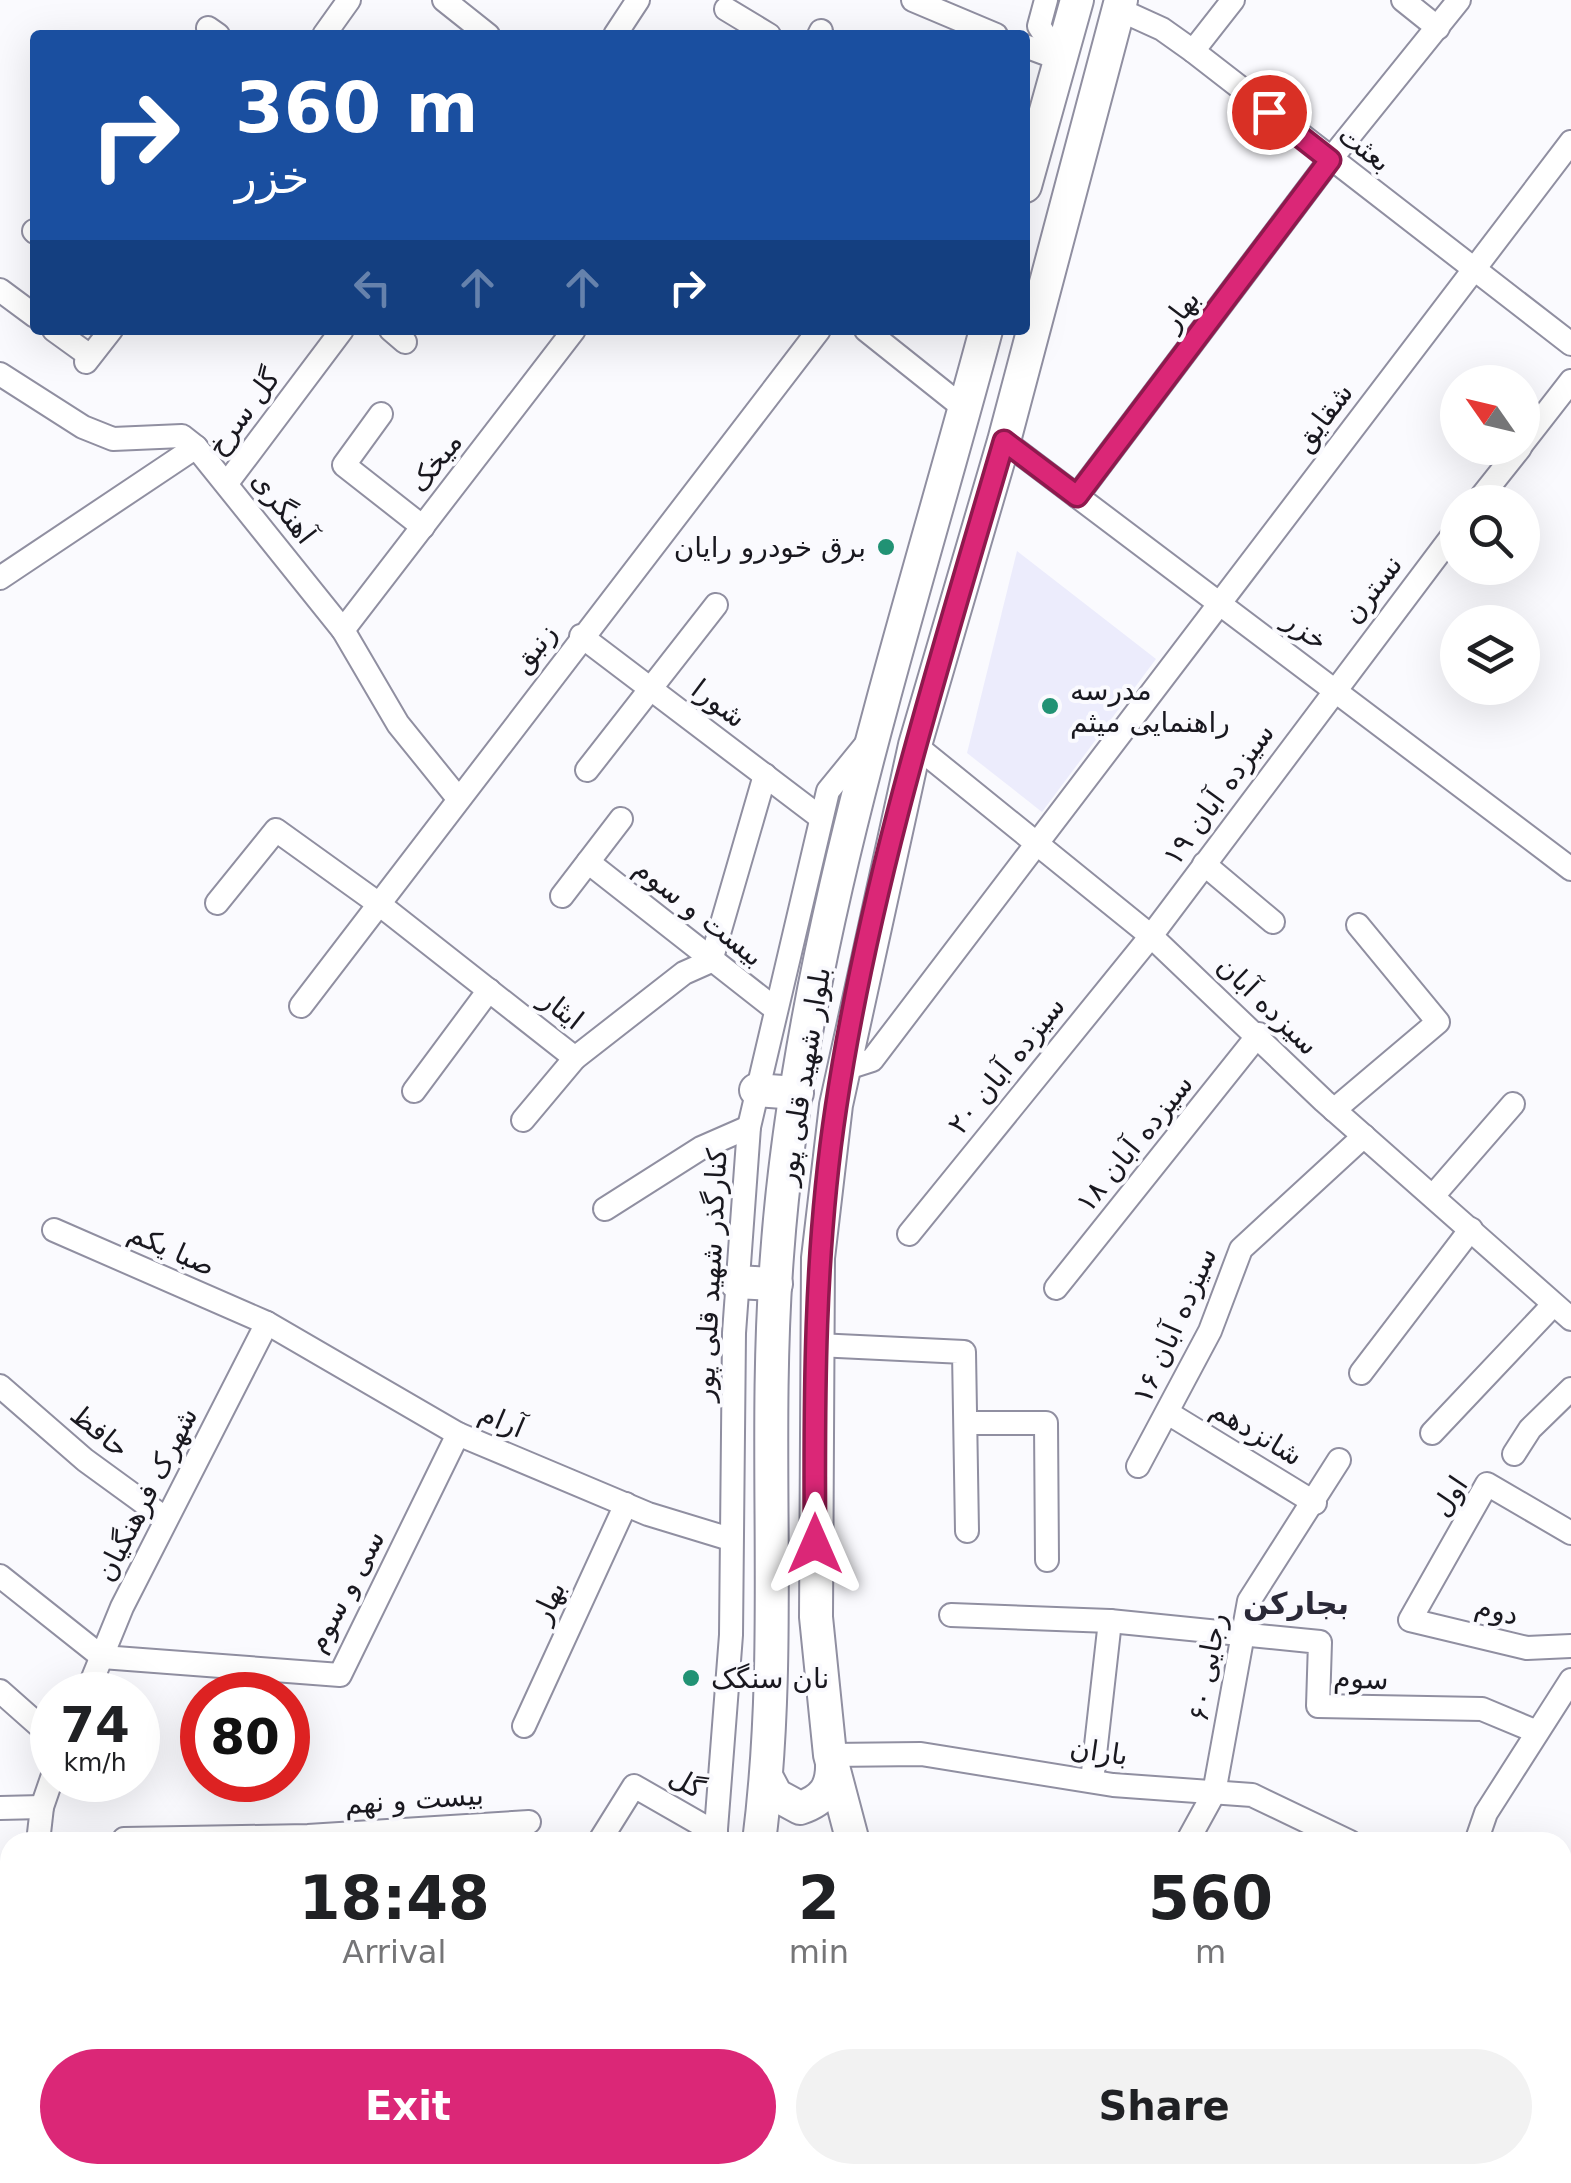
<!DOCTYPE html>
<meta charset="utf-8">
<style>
:root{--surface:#fff;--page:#f2f2f2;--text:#202124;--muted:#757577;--accent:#db2777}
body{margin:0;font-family:"DejaVu Sans",Cairo,sans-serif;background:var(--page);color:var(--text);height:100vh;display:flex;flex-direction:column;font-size:38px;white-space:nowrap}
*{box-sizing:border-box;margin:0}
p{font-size:32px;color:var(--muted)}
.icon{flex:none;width:55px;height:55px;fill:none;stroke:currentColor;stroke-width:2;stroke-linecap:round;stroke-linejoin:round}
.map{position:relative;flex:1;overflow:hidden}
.details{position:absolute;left:0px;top:1832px;width:1572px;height:352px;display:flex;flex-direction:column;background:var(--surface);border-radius:30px 30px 0 0;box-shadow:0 10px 40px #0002}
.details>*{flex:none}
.banner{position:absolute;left:30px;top:30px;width:1000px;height:305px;border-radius:10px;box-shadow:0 10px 40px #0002;background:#1a4fa0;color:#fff;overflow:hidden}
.needle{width:65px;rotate:304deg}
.controls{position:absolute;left:1440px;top:365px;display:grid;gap:20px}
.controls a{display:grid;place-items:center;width:100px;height:100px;border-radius:50%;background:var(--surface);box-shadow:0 10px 40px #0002;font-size:50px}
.speed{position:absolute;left:30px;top:1672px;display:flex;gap:20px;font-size:50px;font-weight:700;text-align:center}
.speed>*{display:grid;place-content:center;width:130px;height:130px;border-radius:50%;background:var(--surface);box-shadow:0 10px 40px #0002;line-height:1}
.speed small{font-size:25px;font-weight:400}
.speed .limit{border:15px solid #d22;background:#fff;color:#111}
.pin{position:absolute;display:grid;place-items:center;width:85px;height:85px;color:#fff;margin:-42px;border:5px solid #fff;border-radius:50%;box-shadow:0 2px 10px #0007}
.me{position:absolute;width:110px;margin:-55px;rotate:0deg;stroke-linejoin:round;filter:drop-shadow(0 0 8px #0008)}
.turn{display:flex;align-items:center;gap:35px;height:210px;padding:0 40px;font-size:45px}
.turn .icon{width:130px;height:130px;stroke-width:2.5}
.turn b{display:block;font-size:70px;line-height:85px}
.lanes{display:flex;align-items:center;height:95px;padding:0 40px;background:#0003;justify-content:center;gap:50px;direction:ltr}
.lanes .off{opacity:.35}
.eta{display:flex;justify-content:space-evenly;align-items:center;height:170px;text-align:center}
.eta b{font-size:60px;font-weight:800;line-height:70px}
.primary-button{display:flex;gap:20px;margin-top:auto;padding:20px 40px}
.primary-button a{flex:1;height:115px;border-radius:60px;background:var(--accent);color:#fff;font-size:40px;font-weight:800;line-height:115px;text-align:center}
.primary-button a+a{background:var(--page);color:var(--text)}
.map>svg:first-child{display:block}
.built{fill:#ececfc}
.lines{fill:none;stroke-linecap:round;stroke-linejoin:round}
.minor-casing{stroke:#908fa1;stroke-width:26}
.major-casing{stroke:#908fa1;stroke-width:34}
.highway-casing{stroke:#908fa1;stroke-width:36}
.minor{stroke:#fff;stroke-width:22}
.major{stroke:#fff;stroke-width:30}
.highway{stroke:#fff;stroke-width:32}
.route-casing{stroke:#8e194d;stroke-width:25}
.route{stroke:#db2777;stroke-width:18}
.poi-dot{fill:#219274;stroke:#fafafe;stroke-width:4}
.labels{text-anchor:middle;stroke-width:8;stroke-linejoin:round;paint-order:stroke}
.street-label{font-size:28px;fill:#19181f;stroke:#fafafe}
.poi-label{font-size:28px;fill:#19181f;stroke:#fafafe;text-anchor:start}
.neighbourhood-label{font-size:30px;font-weight:bold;fill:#2a2937;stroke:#fafafe}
</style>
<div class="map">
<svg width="1571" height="2183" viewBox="0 0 1571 2183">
<rect width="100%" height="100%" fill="#fafafe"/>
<path class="built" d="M1017,551L1156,659L1042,812L967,753Z"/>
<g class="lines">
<defs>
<g id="minor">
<path d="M444,0L488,35"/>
<path d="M913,0L996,35"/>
<path d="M1046,0L1039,26L1060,59"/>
<path d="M1403,0L1438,28"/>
<path d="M726,9L769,35"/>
<path d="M1118,9L1162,29L1193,51L1571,344"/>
<path d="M208,28L218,35"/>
<path d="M324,35L349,0"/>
<path d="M615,35L638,0"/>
<path d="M819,35L821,31"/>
<path d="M1025,46L1060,59"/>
<path d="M1193,51L1233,0"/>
<path d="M34,231L35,232"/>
<path d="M0,290L35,316"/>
<path d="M54,330L90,356"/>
<path d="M391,330L405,342"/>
<path d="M866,330L965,409"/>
<path d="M86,362L111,330"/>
<path d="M0,374L83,427L113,439L182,436L196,447L343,630L398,724L457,797"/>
<path d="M381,414L344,465L423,527"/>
<path d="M1004,441L1571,869"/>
<path d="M1522,444L1571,381"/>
<path d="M227,483L342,330"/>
<path d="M1077,496L1330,160L1459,0"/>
<path d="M1477,502L1520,448"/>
<path d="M0,578L196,447"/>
<path d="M343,630L574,330"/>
<path d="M581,636L821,818"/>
<path d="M915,745L1151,936L1324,1101L1571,1319"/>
<path d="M587,770L716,605"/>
<path d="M588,862L774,1008"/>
<path d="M1204,864L1273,922"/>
<path d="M562,896L621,819"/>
<path d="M217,903L276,830L379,904L575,1058L684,973L711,961L765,775"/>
<path d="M301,1006L819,330"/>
<path d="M844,1069L872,1060L1571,142"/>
<path d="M414,1091L489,990"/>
<path d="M1334,1110L1438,1022L1358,925"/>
<path d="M523,1120L575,1058"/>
<path d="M1433,1196L1513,1104"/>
<path d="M605,1209L701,1148L749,1127"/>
<path d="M54,1230L267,1323L458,1434L648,1514L730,1539"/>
<path d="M909,1234L1151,936L1458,528"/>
<path d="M1056,1288L1259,1034"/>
<path d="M817,1345L964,1352L967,1531"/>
<path d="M1361,1373L1471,1229"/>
<path d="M0,1386L85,1460L166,1519"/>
<path d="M1168,1413L1315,1503"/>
<path d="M968,1423H1046L1047,1560"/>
<path d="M1432,1433L1553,1305"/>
<path d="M1514,1454L1530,1429L1571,1389"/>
<path d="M1138,1466L1210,1331L1241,1249L1364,1136"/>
<path d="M1571,1533L1487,1484L1410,1620L1527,1648L1571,1646"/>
<path d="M0,1576L102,1657L340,1675L458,1434"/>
<path d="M951,1615L1110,1621L1320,1642L1318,1706L1482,1709L1537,1732"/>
<path d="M0,1691L52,1737"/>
<path d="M86,1695L122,1607L267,1323"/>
<path d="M524,1726L626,1504"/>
<path d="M830,1755L921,1754L1113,1785L1252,1795L1350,1842"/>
<path d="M1092,1781L1110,1621"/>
<path d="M0,1808L42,1807"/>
<path d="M124,1839L308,1836L529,1822"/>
<path d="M38,1842L42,1807L52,1778"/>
<path d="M599,1842L634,1786L716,1833"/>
<path d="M715,1842L731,1635L734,1333L749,1127L828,791L868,742"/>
<path d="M1187,1842L1214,1793L1249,1601L1339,1460"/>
<path d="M1476,1842L1486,1813L1571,1680"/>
<path d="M1562,2089L1571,2082"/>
<path d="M14,2183V2175"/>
<path d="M254,2183L555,2175"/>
<path d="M1289,2183L1300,2175"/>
<path d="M1337,2183L1340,2175"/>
<path d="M1454,2183L1463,2175"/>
</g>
<g id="major">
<path d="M1167,2175L1180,2183"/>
<path d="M1240,2175L1253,2183"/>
</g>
<g id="highway">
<path d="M1025,186L1077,0"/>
<path d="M756,1090L797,1093"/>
<path d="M736,1282L776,1284"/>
<path d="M767,1778L776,1795L800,1808C824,1800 833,1787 832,1762"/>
<path d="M759,1842C784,1647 762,1452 777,1256C799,946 906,629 986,330"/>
<path d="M853,1842L830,1755L816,1617L818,1258L836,1105L915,745L1004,441L1121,0"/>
<path d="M825,2175L827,2183"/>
<path d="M881,2175V2183"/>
</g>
</defs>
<use href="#minor" class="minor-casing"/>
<use href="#major" class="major-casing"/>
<use href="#highway" class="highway-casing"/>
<use href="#minor" class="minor"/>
<use href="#major" class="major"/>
<use href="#highway" class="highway"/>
</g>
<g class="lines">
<defs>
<path id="route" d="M815,1544C814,1398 814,1252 836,1107C870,881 940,660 1004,441L1077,496L1330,160L1269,112"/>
</defs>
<use href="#route" class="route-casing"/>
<use href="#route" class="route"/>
</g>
<g class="poi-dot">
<circle cx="886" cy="547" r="10"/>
<circle cx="1050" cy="706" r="10"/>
<circle cx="691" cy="1678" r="10"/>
</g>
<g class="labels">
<g class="street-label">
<text transform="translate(1365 148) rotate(37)" y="10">بعثت</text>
<text transform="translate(1180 310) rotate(-53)" y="10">بهار</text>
<text transform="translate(243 412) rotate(-53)" y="10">گل سرخ</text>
<text transform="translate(1323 417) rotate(-53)" y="10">شقایق</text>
<text transform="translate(435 462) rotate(-52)" y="10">میخک</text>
<text transform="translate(284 507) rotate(52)" y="10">آهنگری</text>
<text transform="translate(1372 589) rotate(-52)" y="10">نسترن</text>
<text transform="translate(1306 630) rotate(37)" y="10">خزر</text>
<text transform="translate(534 648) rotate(-52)" y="10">زنبق</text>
<text transform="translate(719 703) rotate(37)" y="10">شورا</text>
<text transform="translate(1218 794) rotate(-54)" y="10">سیزده آبان ۱۹</text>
<text transform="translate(699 912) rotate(38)" y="10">بیست و سوم</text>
<text transform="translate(1268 1005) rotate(44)" y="10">سیزده آبان</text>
<text transform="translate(562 1009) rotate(38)" y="10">ایثار</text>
<text transform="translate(1006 1065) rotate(-51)" y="10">سیزده آبان ۲۰</text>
<text transform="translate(803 1076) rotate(-81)" y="10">بلوار شهید قلی پور</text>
<text transform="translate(1134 1143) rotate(-51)" y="10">سیزده آبان ۱۸</text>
<text transform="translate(172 1249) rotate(24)" y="10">صبا یکم</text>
<text transform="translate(710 1275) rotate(-87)" y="10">کنارگذر شهید قلی پور</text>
<text transform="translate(1174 1325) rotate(-66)" y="10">سیزده آبان ۱۶</text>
<text transform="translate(502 1420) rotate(23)" y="10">آرام</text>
<text transform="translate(100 1431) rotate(39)" y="10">حافظ</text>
<text transform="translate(1257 1432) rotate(31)" y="10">شانزدهم</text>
<text transform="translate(146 1494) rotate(-63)" y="10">شهرک فرهنگیان</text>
<text transform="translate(1449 1496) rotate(-56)" y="10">اول</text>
<text transform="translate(345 1591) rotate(-62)" y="10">سی و سوم</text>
<text transform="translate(548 1602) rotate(-65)" y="10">بهار</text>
<text transform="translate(1497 1610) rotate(14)" y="10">دوم</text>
<text transform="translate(1207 1667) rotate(-80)" y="10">رجایی ۶۰</text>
<text transform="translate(1361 1678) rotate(2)" y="10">سوم</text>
<text transform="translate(1099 1751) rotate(8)" y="10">باران</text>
<text transform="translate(687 1782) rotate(30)" y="10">گل</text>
<text transform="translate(414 1799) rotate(-4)" y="10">بیست و نهم</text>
</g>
<g class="poi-label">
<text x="866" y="557" text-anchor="end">برق خودرو رایان</text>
<text x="1070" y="700">مدرسه<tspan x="1070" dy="32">راهنمایی میثم</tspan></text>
<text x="711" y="1688">نان سنگک</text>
</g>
<g class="neighbourhood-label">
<text x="1296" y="1614">بجارکن</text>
</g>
</g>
</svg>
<div class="controls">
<a><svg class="needle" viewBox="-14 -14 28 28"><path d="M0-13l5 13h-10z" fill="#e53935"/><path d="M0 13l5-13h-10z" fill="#757577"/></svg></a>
<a><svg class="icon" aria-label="search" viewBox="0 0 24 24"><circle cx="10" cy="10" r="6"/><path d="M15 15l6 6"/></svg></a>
<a><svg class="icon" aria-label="layers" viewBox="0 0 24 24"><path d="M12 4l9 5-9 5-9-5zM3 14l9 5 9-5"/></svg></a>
</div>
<div class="speed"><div>74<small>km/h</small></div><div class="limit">80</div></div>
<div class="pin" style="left:1269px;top:112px;background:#d93025"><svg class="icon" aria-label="arrive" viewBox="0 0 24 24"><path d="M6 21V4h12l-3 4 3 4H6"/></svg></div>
<svg class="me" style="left:815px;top:1544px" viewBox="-20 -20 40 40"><path d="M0-17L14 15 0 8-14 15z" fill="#db2777" stroke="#fff" stroke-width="4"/></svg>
<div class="banner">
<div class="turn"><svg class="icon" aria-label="right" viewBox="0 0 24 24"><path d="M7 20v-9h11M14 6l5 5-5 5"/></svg><div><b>360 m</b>خزر</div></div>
<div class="lanes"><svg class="icon off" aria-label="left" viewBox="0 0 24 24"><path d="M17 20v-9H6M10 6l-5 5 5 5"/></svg><svg class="icon off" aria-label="ahead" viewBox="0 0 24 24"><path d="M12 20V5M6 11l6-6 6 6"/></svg><svg class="icon off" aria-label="ahead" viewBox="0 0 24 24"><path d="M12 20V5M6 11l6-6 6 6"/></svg><svg class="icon" aria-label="right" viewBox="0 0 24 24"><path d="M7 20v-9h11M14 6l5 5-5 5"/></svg></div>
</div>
<section class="details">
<div class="eta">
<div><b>18:48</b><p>Arrival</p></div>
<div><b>2</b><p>min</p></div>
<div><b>560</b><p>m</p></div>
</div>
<div class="primary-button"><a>Exit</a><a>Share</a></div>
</section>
</div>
